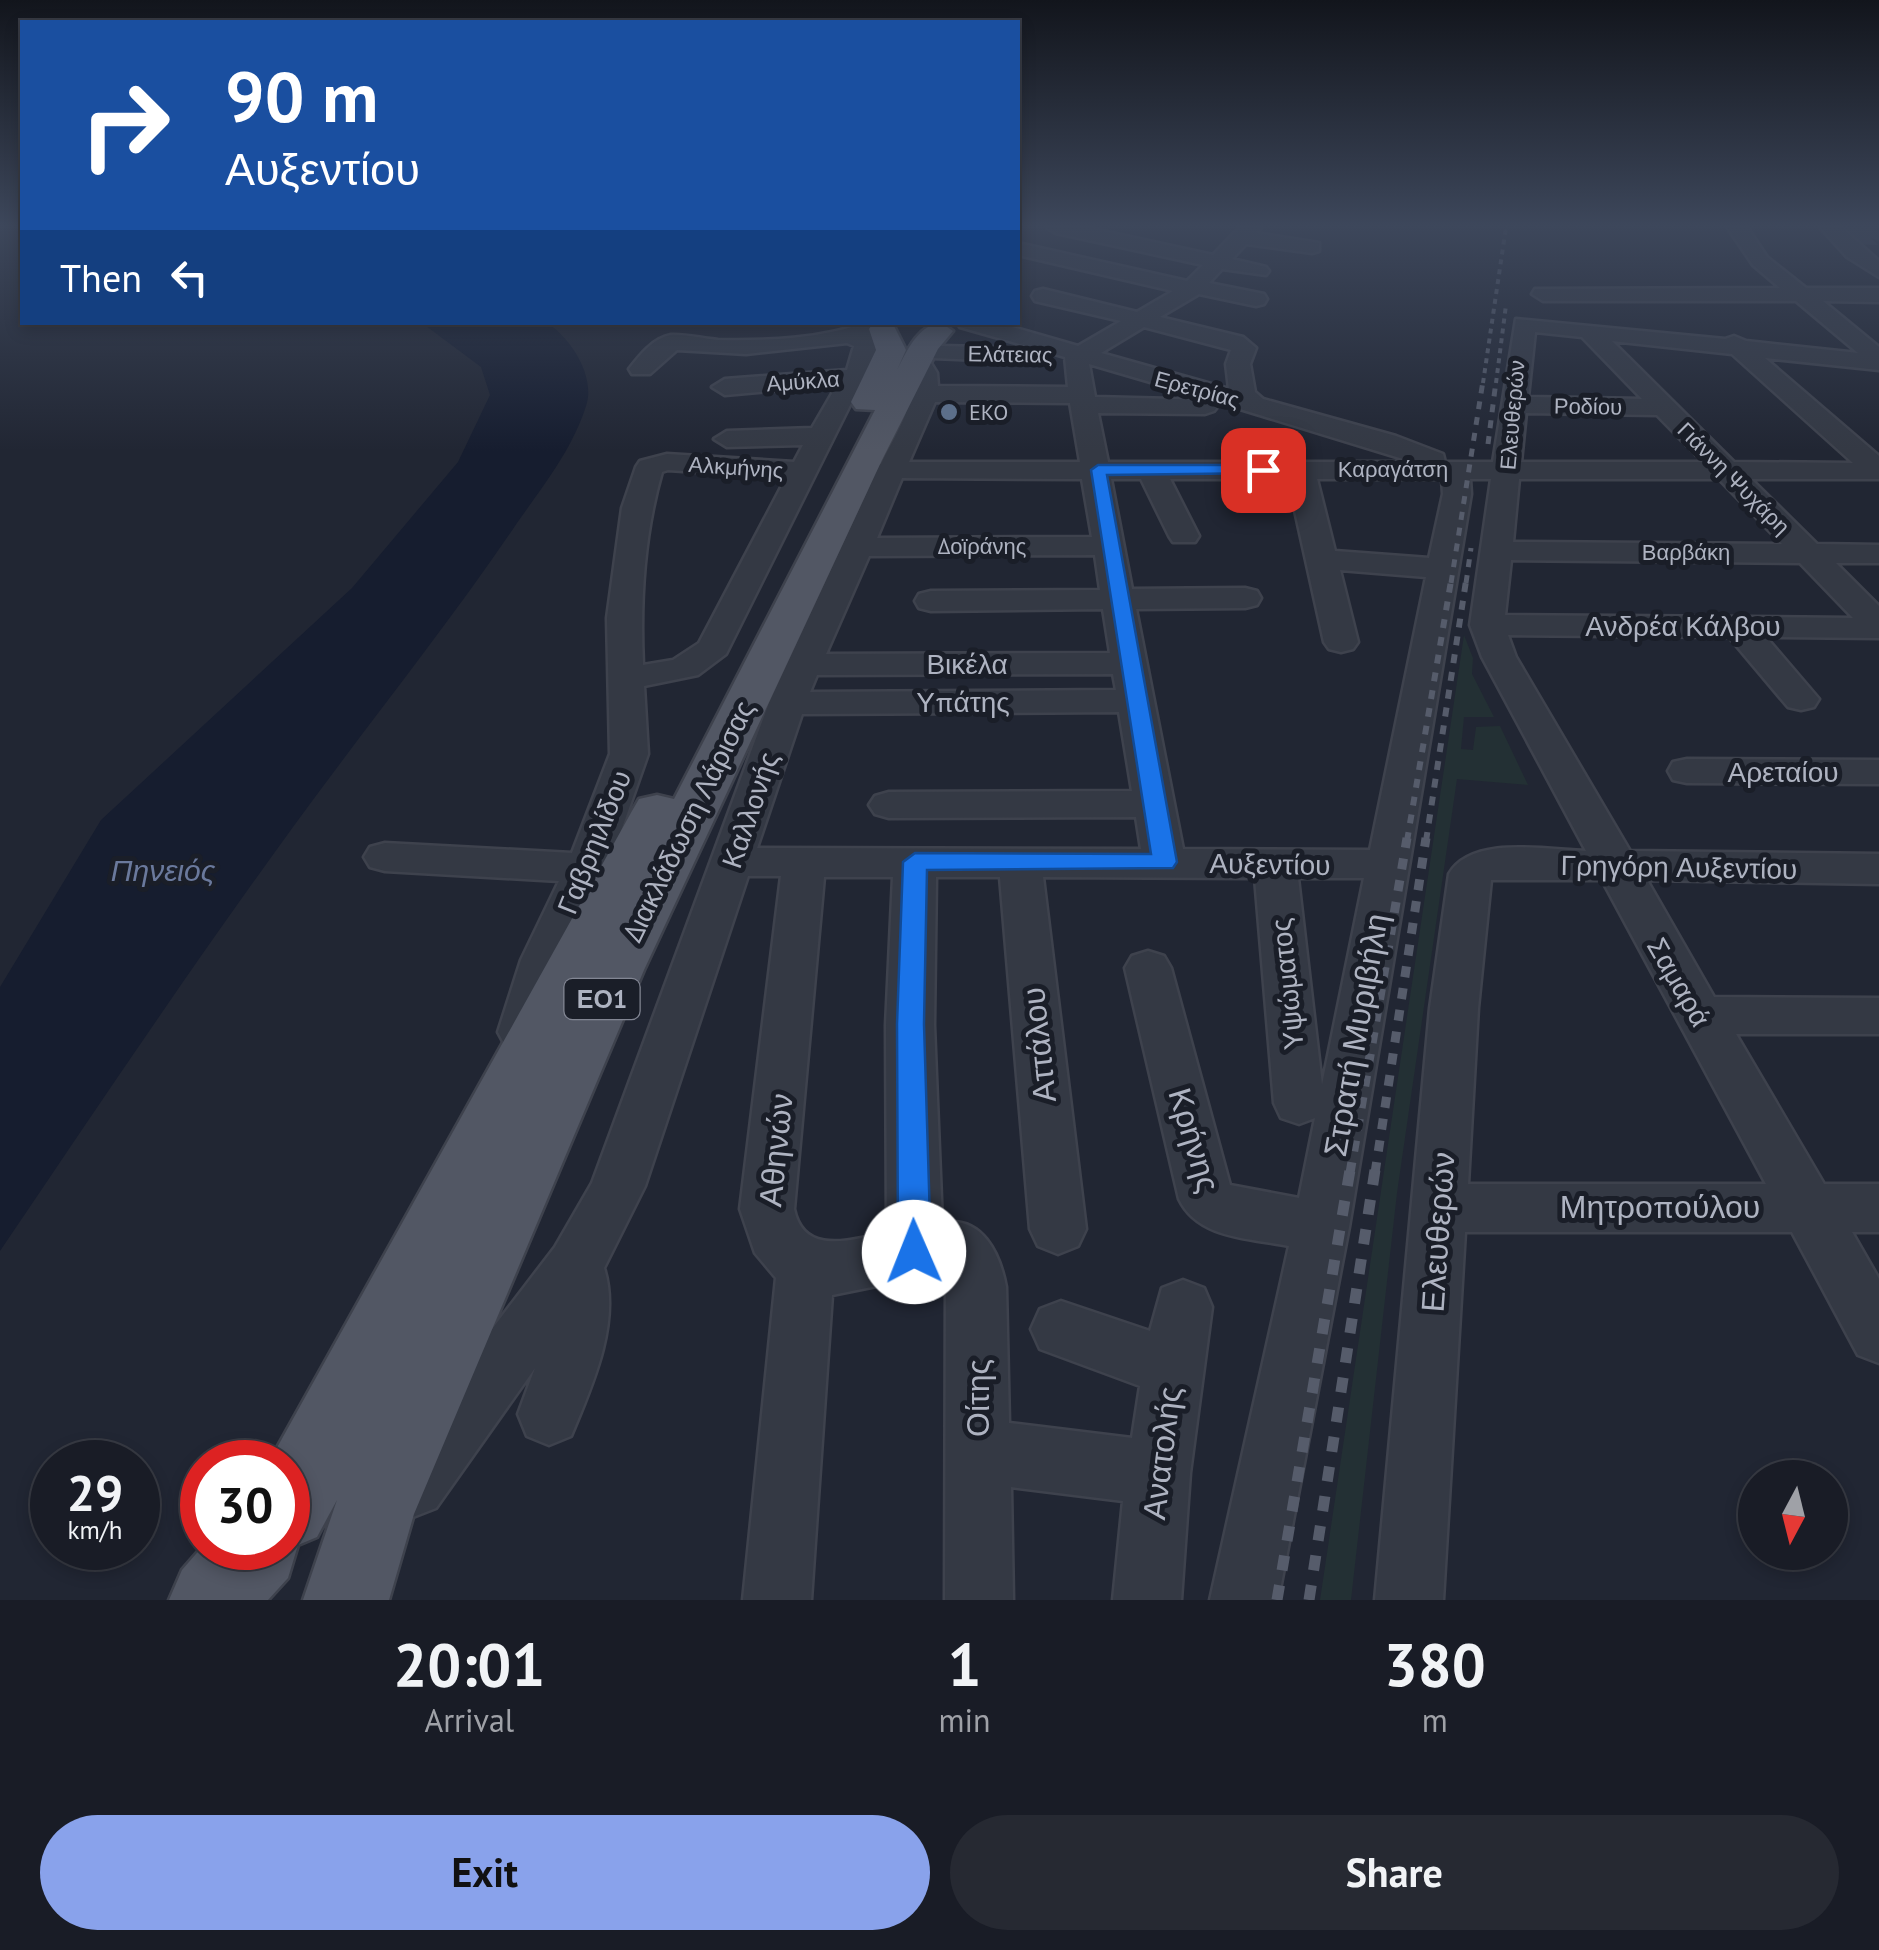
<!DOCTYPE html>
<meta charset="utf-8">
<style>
:root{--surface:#191c26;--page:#262932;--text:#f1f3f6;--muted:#9fa1a7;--line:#373a43;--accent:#89a2eb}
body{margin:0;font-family:"PT Sans",sans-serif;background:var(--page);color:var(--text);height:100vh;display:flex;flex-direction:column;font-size:38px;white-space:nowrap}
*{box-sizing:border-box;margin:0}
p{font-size:32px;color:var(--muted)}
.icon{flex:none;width:55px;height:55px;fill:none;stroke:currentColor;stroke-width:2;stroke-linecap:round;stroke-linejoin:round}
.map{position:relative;height:1600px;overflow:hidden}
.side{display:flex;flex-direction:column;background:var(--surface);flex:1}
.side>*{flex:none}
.top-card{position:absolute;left:20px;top:20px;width:1000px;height:305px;border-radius:0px;box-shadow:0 5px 15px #0003,0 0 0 2px var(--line);background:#1a4fa0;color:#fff;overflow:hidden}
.needle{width:65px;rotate:187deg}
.buttons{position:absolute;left:1738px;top:1460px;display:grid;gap:20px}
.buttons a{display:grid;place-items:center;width:110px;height:110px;border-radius:50%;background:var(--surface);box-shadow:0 5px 15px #0003,0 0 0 2px var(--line);font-size:50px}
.speed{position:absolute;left:30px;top:1440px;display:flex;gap:20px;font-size:50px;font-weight:700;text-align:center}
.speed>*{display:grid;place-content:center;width:130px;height:130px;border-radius:50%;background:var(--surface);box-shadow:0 5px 15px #0003,0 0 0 2px var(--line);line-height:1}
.speed small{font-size:25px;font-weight:400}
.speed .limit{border:15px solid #d22;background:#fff;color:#111}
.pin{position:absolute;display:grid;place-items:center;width:85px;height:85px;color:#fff;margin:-42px;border-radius:20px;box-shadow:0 5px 15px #0006}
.me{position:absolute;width:110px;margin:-55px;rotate:359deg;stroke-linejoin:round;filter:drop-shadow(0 0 8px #0008)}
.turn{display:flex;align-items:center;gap:35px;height:210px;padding:0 40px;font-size:45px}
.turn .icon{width:130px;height:130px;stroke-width:2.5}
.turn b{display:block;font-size:70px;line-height:85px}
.then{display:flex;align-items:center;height:95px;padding:0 40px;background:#0003;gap:20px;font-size:38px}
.eta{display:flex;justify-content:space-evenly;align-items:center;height:170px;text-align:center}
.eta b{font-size:60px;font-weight:700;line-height:70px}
.primary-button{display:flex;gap:20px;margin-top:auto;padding:20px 40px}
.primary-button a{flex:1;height:115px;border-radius:60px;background:var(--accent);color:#111;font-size:40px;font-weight:700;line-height:115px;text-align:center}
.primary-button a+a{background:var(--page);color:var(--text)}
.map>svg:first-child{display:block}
.green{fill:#233034}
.water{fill:#161d2f}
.building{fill:#343a49}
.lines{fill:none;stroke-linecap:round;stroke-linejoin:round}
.minor-casing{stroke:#3e424d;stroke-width:5}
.major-casing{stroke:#3e424d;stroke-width:5}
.minor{fill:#343944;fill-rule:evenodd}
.major{fill:#525764;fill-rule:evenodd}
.rail-far4{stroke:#565c6b;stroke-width:4;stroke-dasharray:5 5;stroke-linecap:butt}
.rail-far3{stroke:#565c6b;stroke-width:5;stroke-dasharray:8 8;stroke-linecap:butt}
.rail-far2{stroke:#565c6b;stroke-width:6;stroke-dasharray:9 9;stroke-linecap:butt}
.rail-far1{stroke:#565c6b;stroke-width:9;stroke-dasharray:11 11;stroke-linecap:butt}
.rail{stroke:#565c6b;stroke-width:11;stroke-dasharray:15 15;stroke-linecap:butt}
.route{fill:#1a73e8;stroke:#114b97;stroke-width:2.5}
.service-dot{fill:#5c6f8a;stroke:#1a1e28;stroke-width:4}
.labels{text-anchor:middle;stroke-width:10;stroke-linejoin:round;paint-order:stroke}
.far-street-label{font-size:22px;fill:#aeb3c1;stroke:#1a1e28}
.far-poi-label{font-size:22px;fill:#aeb3c1;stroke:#1a1e28;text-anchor:start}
.shield{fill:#1a1e28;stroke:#828693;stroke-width:2.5}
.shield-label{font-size:25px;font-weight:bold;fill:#aeb3c1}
.street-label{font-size:28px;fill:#aeb3c1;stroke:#1a1e28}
.water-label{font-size:30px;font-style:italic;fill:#6a799c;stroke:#1a1e28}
.near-street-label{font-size:32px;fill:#aeb3c1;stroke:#1a1e28}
</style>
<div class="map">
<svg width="1879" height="1600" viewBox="0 0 1879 1600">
<rect width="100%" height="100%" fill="#212633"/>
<path class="green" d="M1464,635L1473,658L1472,674L1494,717H1464L1461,749L1473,750L1476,727L1500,726L1528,785L1457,779L1397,1193L1351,1600H1320Z"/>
<path class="water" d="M422,323H547C571,338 596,377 586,406C572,450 543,486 517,523C459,609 395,690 333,773C217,928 109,1090 0,1251V987L101,820L352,588L458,462L490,395L481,367Z"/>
<path class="building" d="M1839,227H1872L1879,232V241L1871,238L1878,245L1851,244Z"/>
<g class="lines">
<defs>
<g id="minor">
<path d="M1046,227H1084L1213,255L1240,227H1261L1256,233L1319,243V251L1312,253L1246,244L1232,259L1266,267L1269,271L1266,275L1222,269L1209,283L1264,294L1267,299L1264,304L1256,306L1199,294L1160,317L1243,337L1256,348L1250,364L1255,392L1263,399L1396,436L1443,454L1445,462H1493L1516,319L1725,339L1734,336L1746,341L1858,353L1796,301H1543L1532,294L1535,289L1780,288L1753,265L1727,227H1747L1767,257L1806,288H1879V302L1823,301L1879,347V370L1765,358L1879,456V479H1751L1817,544L1879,545V563H1836L1879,606V638L1766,637L1819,699L1814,707L1801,710L1788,707L1729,637L1508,635L1516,657L1630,851L1879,854V884L1647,880L1714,997L1879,998V1034H1736L1824,1184H1879V1232H1852L1879,1279V1363L1858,1355L1792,1232H1465L1443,1600H1375L1430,1008L1449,874C1472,835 1547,850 1586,851L1482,657L1470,625L1491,479H1470L1471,494L1349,1227L1278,1600H1210L1289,1246C1250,1238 1198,1239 1179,1199L1125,968L1132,956L1148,951L1164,956L1171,968L1230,1185L1299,1198L1315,1118L1299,1124L1281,1118L1274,1103L1255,878L1043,877L1086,1229L1078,1246L1058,1254L1038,1246L1030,1229L1000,877H936L934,1025L942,1223C982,1215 1000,1254 1006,1287L1009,1423L1132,1438L1140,1386L1040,1349L1031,1329L1040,1309L1061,1301L1150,1331L1162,1288L1183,1280L1204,1288L1212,1307L1190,1473L1181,1600H1113L1123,1501L1011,1487L1013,1600H945L946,1272L832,1295L811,1600H743L776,1278L755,1253L740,1209L781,876H748L645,1186L604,1268C621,1322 592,1386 571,1436L549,1445L527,1436L518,1414L535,1368L436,1508L413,1517L390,1508L381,1485L390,1462L555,1247L592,1183L769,703L870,486L860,484L856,478L860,472L881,464C896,432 925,394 905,360L908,355H926L937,373L938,386L1068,387L1065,357L960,327L957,322H995L1078,346L1121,321L1035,301L1032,296L1035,291L1043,289L1137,312L1173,291L1018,255V243L1187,281L1203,265L1056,233ZM1144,327L1231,350L1226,364L1229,389L1101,353ZM1535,332L1582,337L1642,399L1528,397ZM1612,341L1732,354L1853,463L1734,462ZM1089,364L1212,400L1095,397ZM1214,401L1413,462H1108L1098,413L1205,414L1214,411L1218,406ZM935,402L1070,403L1080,462H909ZM1526,413L1657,415L1703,462H1521ZM902,478L1082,479L1092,537L877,538ZM1111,479H1141L1169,536L1173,542H1195L1199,536L1170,479H1288L1324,642L1329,649L1341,652L1353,649L1358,642L1340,570L1426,577L1370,850L1183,849L1136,609L1245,608L1257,605L1261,598L1257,591L1245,588L1132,589ZM1317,479H1442L1443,494L1429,558L1335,551ZM1519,479H1719L1782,544L1513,542ZM1095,555L1100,590L931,591L919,594L915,601L919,608L931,611L1103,609L1110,653L826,654L869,556ZM1511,560L1800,563L1853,618L1505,615ZM1113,674L1116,690L810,692L817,675ZM1119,712L1132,791L889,792L875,796L869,805L875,814L889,818L1136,817L1141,849L757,848L802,714ZM824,877H893L886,1025L887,1233C852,1239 804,1257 794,1209ZM1298,878H1364L1322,1085ZM1491,880H1602L1766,1184H1468L1478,1008Z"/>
<path d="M1820,227H1841L1879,261V277L1847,257Z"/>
<path d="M867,322H884L887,327L872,337L879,343L873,368L884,375L881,380L864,383L850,405L726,654L698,675L644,686L648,754L608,868L567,960L539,1045L522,1051L505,1045L498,1032L521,960L559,881L385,871L370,867L364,857L370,847L385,843L572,853L610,754L607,618L622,508L636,467L640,461L667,454L794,462L803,445L727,447L714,439L727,431L812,428L837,385L725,395L712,387L725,379L847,370L854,346L847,343L746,354L677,350L650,374H632L629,369C639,356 653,338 671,335C686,334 703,339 718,340C767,341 821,339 867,322ZM668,470L786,478L699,643L673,660L643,665C640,601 644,534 662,472Z"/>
<path d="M941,346L1029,348L1041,355L1029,362L933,358L929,353L933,348Z"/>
<path d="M1687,759L1879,760V784L1687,783L1673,780L1668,771L1673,762Z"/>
</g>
<path id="major" d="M892,322L906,350L897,370C907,351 917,327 940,322L953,331L938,349L882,460L644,970L414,1514L389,1600H303L337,1500L317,1537L298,1545L288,1578L268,1600H169L182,1570L202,1547L288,1548V1462H269L632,811L639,799L657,795L674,799L875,410L856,409L851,402L876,350L869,329L873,323Z"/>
</defs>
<use href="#minor" class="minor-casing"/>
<use href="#major" class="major-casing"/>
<use href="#minor" class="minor"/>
<use href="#major" class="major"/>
<g class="rail-far4">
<path d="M1483,383L1506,227"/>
<path d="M1496,383L1506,305"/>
</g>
<g class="rail-far3">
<path d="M1488,444L1496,381"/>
<path d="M1451,583L1483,381"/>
<path d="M1466,583L1471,548"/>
</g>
<g class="rail-far2">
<path d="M1407,841L1451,581"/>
<path d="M1426,841L1466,581"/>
</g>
<g class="rail-far1">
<path d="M1350,1173L1407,838"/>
<path d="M1375,1173L1426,838"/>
</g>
<g class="rail">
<path d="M1277,1600L1350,1170"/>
<path d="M1309,1600L1375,1170"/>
</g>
</g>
<linearGradient id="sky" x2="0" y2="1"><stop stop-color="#12151c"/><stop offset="0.5" stop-color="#3d475b"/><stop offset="1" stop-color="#3d475b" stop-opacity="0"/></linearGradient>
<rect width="1879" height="451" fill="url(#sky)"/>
<path class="route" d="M1263,465L1269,466V473L1107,475L1177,862L1173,868L927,870L924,1024L931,1252L926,1263L914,1267L903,1263L898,1252L897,1024L903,862L915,853L1151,854L1091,470L1098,465Z"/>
<circle class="service-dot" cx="949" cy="412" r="10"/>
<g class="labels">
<g class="far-street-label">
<text transform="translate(1010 354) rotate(1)" y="8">Ελάτειας</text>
<text transform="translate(803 381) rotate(-4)" y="8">Αμύκλα</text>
<text transform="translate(1197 389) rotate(15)" y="8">Ερετρίας</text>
<text transform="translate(1588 406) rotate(1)" y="8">Ροδίου</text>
<text transform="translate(1512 415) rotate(-85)" y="8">Ελευθερών</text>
<text transform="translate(736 467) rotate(4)" y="8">Αλκμήνης</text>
<text x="1393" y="477">Καραγάτση</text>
<text transform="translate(1734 478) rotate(45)" y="8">Γιάννη Ψυχάρη</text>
<text x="982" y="554">Δοϊράνης</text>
<text x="1686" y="560">Βαρβάκη</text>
</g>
<g class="far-poi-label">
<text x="969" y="420">EKO</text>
</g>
<rect class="shield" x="564.5" y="979" width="75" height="40" rx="8"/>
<g class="shield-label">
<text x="602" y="1008">ΕΟ1</text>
</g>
<g class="street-label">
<text x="1683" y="636">Ανδρέα Κάλβου</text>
<text x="967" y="674">Βικέλα</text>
<text x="963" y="712">Υπάτης</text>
<text x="1783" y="782">Αρεταίου</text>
<text transform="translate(750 810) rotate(-71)" y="10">Καλλoνής</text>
<text transform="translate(688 821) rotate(-64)" y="10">Διακλάδωση Λάρισας</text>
<text transform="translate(594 842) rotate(-68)" y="10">Γαβρηιλίδου</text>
<text transform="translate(1270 864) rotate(1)" y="10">Αυξεντίου</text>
<text transform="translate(1679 867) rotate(1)" y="10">Γρηγόρη Αυξεντίου</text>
<text transform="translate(1679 982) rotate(60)" y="10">Σαμαρά</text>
<text transform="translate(1287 984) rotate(-96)" y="10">Υψώματος</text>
</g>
<g class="water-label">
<text x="163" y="881">Πηνειός</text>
</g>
<g class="near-street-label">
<text transform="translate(1356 1035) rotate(-80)" y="11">Στρατή Μυριβήλη</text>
<text transform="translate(1039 1045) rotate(-96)" y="11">Αττάλου</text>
<text transform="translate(1194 1140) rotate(73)" y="11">Κρήνης</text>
<text transform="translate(776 1150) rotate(-84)" y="11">Αθηνών</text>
<text x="1660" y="1218">Μητροπούλου</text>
<text transform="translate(1438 1232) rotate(-86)" y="11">Ελευθερών</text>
<text transform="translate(978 1398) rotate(-90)" y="11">Οίτης</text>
<text transform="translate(1162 1453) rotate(-83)" y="11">Ανατολής</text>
</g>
</g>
</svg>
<div class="buttons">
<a><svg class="needle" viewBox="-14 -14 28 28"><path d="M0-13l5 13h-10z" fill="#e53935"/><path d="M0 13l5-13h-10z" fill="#9fa1a7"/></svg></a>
</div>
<div class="speed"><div>29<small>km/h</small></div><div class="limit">30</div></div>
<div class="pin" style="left:1263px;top:470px;background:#d93025"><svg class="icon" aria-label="arrive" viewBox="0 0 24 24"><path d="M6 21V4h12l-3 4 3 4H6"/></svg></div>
<svg class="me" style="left:914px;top:1252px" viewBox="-20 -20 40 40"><circle r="19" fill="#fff"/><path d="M0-13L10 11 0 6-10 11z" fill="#1a73e8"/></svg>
<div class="top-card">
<div class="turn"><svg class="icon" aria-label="right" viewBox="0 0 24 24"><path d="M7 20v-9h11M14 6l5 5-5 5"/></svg><div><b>90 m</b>Αυξεντίου</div></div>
<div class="then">Then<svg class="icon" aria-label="left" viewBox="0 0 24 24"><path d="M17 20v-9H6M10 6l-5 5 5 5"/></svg></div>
</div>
</div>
<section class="side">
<div class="eta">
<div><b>20:01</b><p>Arrival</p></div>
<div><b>1</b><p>min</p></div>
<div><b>380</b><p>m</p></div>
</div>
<div class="primary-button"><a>Exit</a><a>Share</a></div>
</section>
